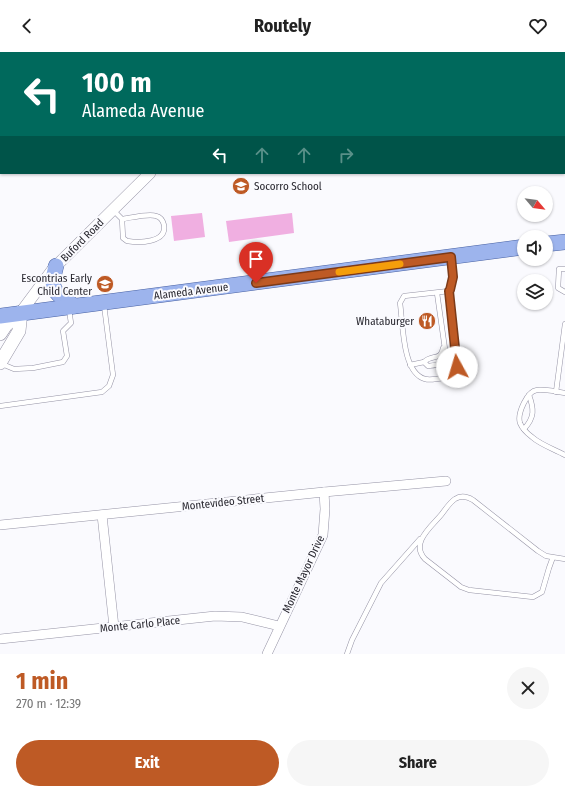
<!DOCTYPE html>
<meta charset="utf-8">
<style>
:root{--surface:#fff;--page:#f6f6f6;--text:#222;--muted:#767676;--accent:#be5a25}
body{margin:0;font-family:"Fira Sans Condensed",sans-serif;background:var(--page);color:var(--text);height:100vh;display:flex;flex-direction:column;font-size:15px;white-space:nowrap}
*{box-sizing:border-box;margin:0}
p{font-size:13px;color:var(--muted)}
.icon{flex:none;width:22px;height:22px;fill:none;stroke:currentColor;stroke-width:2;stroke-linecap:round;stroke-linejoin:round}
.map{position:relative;height:602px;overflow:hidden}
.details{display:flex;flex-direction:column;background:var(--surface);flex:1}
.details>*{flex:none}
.hud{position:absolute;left:0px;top:0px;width:565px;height:122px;box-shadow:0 1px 3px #0004;background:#00695c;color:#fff;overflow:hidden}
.needle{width:26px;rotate:119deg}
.tools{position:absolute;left:517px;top:134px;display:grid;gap:8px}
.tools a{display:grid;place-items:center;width:36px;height:36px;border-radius:50%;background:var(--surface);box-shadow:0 1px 3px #0004;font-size:20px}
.pin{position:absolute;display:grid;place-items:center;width:34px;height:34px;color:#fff;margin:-41px -17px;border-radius:50% 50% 50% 0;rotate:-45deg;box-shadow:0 0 4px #0007}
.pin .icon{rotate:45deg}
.me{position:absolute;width:44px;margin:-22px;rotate:354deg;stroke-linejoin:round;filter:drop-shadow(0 0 3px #0008)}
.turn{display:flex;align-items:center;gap:14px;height:84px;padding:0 16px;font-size:18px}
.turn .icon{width:52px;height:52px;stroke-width:2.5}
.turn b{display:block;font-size:28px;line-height:34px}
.lanes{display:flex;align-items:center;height:38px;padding:0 16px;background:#0003;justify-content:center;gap:20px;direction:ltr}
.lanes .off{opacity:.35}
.round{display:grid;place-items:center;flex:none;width:42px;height:42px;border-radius:21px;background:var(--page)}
.head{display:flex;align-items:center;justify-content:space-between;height:68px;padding:0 16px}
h1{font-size:24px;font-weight:700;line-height:30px;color:var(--accent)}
.action{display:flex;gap:8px;margin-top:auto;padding:8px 16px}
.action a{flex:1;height:46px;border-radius:24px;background:var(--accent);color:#fff;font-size:16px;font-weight:700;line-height:46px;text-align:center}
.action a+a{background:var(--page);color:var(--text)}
header{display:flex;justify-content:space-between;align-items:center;height:52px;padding:0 16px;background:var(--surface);font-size:18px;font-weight:700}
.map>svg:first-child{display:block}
.green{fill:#f0afe1}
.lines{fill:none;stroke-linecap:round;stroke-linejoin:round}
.service-casing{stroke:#9593a5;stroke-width:5.5}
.minor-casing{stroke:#9593a5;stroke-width:10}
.tertiary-casing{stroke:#9593a5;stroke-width:12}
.secondary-casing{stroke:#9593a5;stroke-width:14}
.primary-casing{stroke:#4962a3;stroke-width:16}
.service{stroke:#fff;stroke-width:4.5}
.minor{stroke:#fff;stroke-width:9}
.tertiary{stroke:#fff;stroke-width:11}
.secondary{stroke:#fff;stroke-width:13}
.primary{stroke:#9db4ed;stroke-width:15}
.route-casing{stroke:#7c3a18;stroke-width:10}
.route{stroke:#be5a25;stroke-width:7}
.slow{stroke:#f59e0b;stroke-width:7}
.labels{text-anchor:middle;stroke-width:4;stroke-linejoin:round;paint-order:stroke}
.poi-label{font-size:11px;fill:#28272f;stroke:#fafafe;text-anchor:end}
.street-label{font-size:11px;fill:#28272f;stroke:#fafafe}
</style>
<header><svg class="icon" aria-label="back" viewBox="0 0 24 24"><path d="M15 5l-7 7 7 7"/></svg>Routely<svg class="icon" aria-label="heart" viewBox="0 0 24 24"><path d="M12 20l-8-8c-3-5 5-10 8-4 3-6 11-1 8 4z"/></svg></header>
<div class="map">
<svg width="565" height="602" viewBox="0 0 565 602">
<rect width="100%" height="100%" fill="#fafafe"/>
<g class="green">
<path d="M202,161L205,185L174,189L171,164Z"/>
<path d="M292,161L294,181L229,190L226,169Z"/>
</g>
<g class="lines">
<defs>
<g id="service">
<path d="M113,158L122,167L123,186L127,189C139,191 167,191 164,173C163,169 161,165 156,164C149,161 130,166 122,167"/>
<path d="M565,217H559L558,236L565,240"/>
<path d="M449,239L404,244L400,251C403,271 402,321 425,327C433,329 445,325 453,324L457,315L449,239L450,238L453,225L451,207"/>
<path d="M424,310C432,302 441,309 443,296"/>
<path d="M2,312L14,317L33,316L63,310L67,304L63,279L71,271L69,258"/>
<path d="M410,313L424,310L428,314C436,313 443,313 446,304L437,241"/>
<path d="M556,340L565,272"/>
<path d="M565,341C557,340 546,337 537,338C527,339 517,362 520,371C522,376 528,382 532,385C541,393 554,397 565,403"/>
<path d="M0,354L102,340L109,334L113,323L104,253"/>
<path d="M524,377C535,365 534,357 529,343"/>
<path d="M553,505L549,516L542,540L533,545L469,538L461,535L425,507C410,491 431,475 441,463C445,458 450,450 455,447C461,443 468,445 473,448L538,499L546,504L565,507"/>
<path d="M347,602L352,588L381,531L420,487"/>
</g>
<g id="minor">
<path d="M55,0L56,1"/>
<path d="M209,0V1"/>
<path d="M102,463L114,575"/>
<path d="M0,473L324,440L446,429"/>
<path d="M0,587L215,564L242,565L279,574"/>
<path d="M267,602L323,483L325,457L324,440"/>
</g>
<g id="tertiary">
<path d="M335,1L337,0"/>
<path d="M21,260L53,217L150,121"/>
</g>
<g id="secondary">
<path d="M0,282L6,273L21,260"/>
<path d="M0,311L19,279L21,260"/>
</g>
<g id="primary">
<path d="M546,192L565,190"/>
<path d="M56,214C49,240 54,239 74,254"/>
<path d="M0,264L524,195"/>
</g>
</defs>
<use href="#service" class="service-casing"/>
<use href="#minor" class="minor-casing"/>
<use href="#tertiary" class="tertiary-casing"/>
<use href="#secondary" class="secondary-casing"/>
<use href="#primary" class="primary-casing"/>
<use href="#service" class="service"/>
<use href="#minor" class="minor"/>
<use href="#tertiary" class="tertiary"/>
<use href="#secondary" class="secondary"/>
<use href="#primary" class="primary"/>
</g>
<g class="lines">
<defs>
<path id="route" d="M256,231L451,205L453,225L450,238L449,239L457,315"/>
</defs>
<use href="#route" class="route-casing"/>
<use href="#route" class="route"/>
<path class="slow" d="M339,220L400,212"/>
</g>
<defs>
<symbol id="school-disc" viewBox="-11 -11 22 22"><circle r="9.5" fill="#be5a25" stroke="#fafafe"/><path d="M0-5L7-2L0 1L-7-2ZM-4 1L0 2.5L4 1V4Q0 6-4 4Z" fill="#fff"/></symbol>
<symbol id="restaurant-disc" viewBox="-11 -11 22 22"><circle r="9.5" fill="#be5a25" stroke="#fafafe"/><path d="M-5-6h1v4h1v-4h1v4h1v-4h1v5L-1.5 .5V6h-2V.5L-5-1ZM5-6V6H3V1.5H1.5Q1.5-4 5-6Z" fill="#fff"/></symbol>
</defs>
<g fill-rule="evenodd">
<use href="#school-disc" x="231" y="124" width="20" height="20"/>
<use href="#school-disc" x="95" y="222" width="20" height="20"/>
<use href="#restaurant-disc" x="417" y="259" width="20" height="20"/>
</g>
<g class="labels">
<g class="poi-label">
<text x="254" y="138" text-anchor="start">Socorro School</text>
<text x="92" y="230">Escontrias Early<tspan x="92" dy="13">Child Center</tspan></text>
<text x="414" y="273">Whataburger</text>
</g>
<g class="street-label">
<text transform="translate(82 188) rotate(-45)" y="4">Buford Road</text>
<text transform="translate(191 239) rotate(-7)" y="4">Alameda Avenue</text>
<text transform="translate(223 450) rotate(-6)" y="4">Montevideo Street</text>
<text transform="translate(303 522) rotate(-65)" y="4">Monte Mayor Drive</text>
<text transform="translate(140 572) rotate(-6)" y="4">Monte Carlo Place</text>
</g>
</g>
</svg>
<div class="tools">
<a><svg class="needle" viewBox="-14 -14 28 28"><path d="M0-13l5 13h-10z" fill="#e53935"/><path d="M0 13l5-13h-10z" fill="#767676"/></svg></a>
<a><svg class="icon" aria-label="sound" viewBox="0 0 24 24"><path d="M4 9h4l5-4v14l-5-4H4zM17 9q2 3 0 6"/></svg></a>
<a><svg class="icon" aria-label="layers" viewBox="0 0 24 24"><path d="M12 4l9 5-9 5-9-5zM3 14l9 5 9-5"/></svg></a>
</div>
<div class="pin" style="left:256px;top:231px;background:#d93025"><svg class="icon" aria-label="arrive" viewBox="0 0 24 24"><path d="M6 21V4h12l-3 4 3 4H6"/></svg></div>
<svg class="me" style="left:457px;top:315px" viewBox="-20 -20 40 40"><circle r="19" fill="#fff"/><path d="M0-13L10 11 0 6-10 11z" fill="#be5a25"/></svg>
<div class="hud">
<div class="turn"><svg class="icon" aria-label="left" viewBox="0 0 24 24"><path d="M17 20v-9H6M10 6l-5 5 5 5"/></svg><div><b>100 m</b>Alameda Avenue</div></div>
<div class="lanes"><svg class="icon" aria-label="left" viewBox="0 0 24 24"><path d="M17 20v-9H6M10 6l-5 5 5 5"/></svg><svg class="icon off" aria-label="ahead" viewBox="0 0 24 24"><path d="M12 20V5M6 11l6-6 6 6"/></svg><svg class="icon off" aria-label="ahead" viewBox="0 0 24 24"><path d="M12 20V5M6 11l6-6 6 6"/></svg><svg class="icon off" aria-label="right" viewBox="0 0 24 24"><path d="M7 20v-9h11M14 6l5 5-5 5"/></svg></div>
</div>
</div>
<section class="details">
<div class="head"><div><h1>1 min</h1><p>270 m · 12:39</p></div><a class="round"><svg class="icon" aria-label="close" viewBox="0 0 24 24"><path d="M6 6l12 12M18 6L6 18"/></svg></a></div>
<div class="action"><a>Exit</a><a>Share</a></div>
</section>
